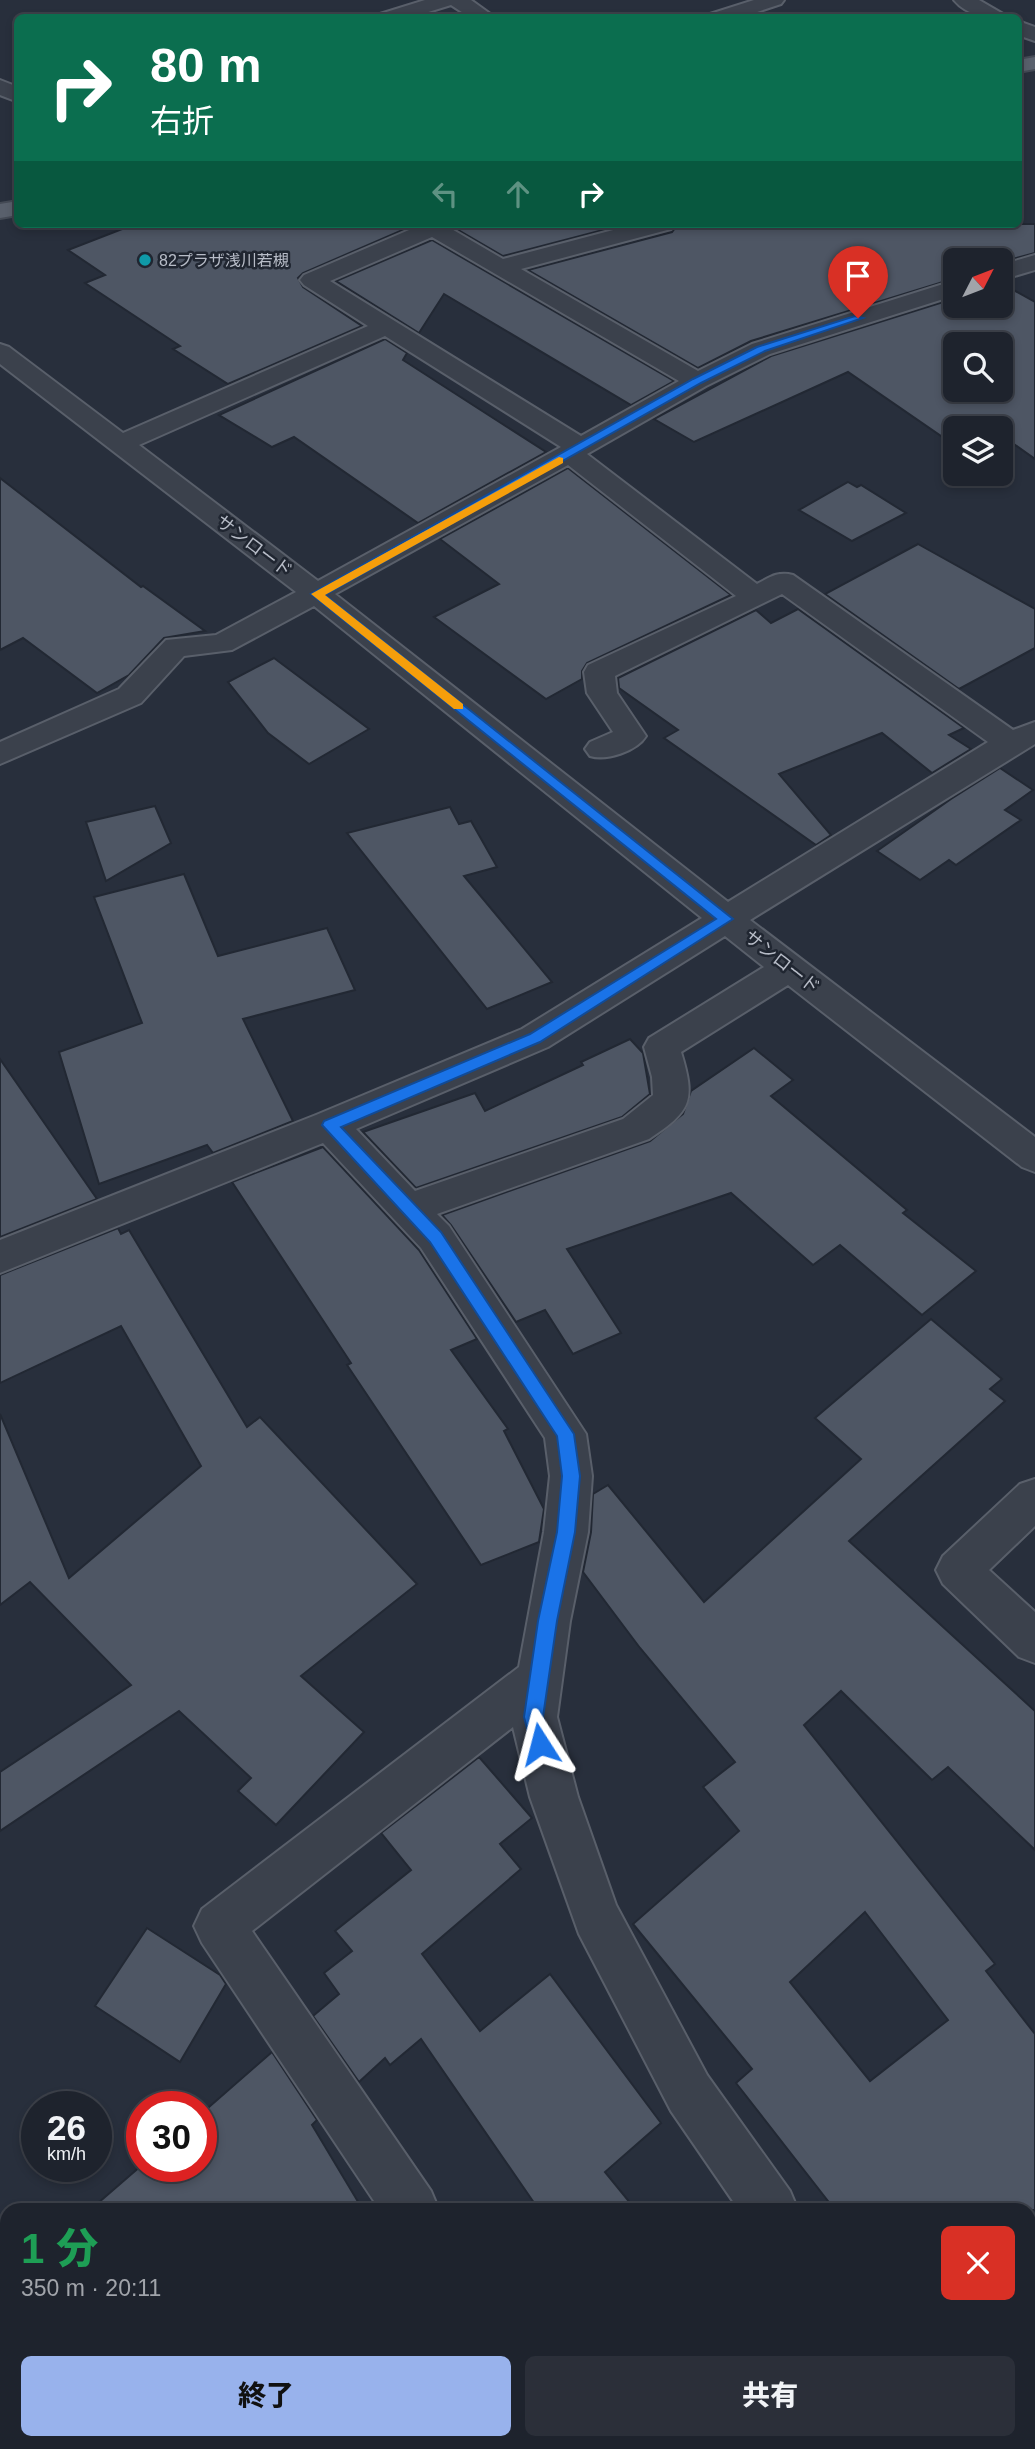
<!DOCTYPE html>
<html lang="ja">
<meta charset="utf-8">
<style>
:root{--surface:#1e232d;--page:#2b2f39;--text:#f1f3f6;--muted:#a1a4aa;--line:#3c4049;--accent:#98b2ec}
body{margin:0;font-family:Arial,"Noto Sans JP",sans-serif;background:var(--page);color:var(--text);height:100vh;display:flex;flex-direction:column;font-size:26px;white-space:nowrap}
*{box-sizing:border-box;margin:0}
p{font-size:23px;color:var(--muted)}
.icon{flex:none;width:38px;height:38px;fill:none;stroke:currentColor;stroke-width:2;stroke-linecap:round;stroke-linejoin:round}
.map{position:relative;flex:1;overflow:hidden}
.sheet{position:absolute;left:0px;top:2203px;width:1036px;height:247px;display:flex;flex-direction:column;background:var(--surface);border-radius:21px 21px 0 0;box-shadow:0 4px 10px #0003,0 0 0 2px var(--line)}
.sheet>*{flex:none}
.guide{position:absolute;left:14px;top:14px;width:1008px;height:214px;border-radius:10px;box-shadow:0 4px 10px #0003,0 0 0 2px var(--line);background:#0b6e4f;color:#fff;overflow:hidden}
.needle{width:46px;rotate:48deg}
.buttons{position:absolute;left:943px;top:248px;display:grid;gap:14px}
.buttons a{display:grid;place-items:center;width:70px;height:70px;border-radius:10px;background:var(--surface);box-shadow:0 4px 10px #0003,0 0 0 2px var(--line);font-size:35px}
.speed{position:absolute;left:21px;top:2091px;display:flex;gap:14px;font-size:35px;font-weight:700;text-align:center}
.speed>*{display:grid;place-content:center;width:91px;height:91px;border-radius:50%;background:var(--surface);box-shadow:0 4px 10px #0003,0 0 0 2px var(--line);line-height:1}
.speed small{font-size:18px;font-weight:400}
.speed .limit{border:10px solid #d22;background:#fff;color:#111}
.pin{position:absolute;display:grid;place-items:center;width:60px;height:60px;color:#fff;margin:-72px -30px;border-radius:50% 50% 50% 0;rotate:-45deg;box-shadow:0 0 7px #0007}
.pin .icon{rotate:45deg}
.me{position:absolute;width:77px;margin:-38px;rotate:351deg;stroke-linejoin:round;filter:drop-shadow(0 0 5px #0008)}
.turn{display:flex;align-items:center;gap:24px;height:147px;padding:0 21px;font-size:32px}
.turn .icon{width:91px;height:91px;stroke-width:2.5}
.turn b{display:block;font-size:49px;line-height:60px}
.lanes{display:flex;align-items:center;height:66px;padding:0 21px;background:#0003;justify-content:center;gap:35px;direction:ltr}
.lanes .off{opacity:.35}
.round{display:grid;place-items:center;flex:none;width:74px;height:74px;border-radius:10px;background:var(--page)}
.overview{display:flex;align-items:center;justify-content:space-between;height:119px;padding:0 21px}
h1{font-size:42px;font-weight:800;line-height:52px;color:#1e9e55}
.primary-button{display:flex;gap:14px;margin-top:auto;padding:14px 21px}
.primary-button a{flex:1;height:80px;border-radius:10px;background:var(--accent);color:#111;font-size:28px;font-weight:800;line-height:80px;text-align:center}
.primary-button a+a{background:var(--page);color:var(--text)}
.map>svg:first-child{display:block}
.building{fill:#4e5664;stroke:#222833;stroke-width:2;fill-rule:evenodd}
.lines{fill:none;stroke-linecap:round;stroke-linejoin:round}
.minor-casing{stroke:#595f6a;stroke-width:4}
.major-casing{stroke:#444a55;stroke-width:4}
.minor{fill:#3b414c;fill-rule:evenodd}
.major{fill:#59606c;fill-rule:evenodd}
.route{fill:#1a73e8;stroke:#114b97;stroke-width:2}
.slow{fill:#f59e0b}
.culture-dot{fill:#0f9aa8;stroke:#202631;stroke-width:2.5}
.labels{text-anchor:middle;stroke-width:5;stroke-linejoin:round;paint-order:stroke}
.far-poi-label{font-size:16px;fill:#b7bcc7;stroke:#202631;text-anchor:start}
.street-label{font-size:18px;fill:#b7bcc7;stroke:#202631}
</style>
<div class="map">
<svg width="1035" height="2449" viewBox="0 0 1035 2449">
<rect width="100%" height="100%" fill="#282f3c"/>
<g class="building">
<path d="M135,224H411L412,226L303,273L298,278L303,287L362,326L228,384L173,349L180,346L85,283L105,275L68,250Z"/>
<path d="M448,224H626L503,256Z"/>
<path d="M678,224H1035V253L1001,262L956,261V278L751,341L698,368L528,270L672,232Z"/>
<path d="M432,240L674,381L631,405L444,294L419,333L336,281Z"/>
<path d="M1001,283L1035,302V459L1001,435V429H993L983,422L965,429H956V433L944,438L848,372L694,442L654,419L771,356L956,298V306H1001ZM956,345H1001V390H956Z"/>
<path d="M385,339L407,353L403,360L546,452L418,523L294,437L272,447L219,415Z"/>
<path d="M568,468L731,595L587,663L582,671V679L546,699L434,617L499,584L440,539Z"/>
<path d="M0,478L141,587L143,586L205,631L164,638L129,675L97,693L23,638L0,650Z"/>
<path d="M848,482L857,487L861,485L906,513L852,541L799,510Z"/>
<path d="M918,544L1035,609V648L959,689L825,594Z"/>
<path d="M798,609L964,728L949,735L971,749L932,773L882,733L779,774L831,835L816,845L664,738L678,730L619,688L618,678L756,610L771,623Z"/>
<path d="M274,658L369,729L309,764L268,733L228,682Z"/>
<path d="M1000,768L1033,790L1005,810L1021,820L956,865L949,860L920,880L877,851L951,799Z"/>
<path d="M155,806L171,843L106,881L86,822Z"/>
<path d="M450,807L459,824L471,821L497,867L464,876L552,982L487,1009L347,833Z"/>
<path d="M184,874L218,956L327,928L355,990L243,1019L293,1121L213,1153L207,1145L99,1184L59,1052L142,1023L94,897Z"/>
<path d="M630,1039L643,1053L650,1094L622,1117L416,1188L363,1132L475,1093L485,1111L583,1065L581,1062Z"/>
<path d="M754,1048L793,1080L771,1096L907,1210L903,1213L976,1271L922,1315L840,1245L813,1265L731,1193L567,1249L621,1333L573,1354L545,1310L516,1322L451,1225L442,1215L650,1141L683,1114L691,1091Z"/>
<path d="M0,1059L97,1199L0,1237Z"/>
<path d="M323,1147L419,1250L477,1339L451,1350L508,1429L504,1431L544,1509L539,1542L481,1565L347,1365L351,1363L232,1182Z"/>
<path d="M118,1228L121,1234L129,1230L247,1427L260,1417L417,1584L301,1676L364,1732L276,1825L238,1791L251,1778L179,1711L0,1831V1772L131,1685L30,1582L0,1605V1414L69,1578L201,1466L121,1326L0,1383V1275Z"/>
<path d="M931,1319L1002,1379L990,1389L1005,1401L849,1541L1035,1711V1850L948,1767L932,1780L841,1691L804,1725L995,1964L986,1971L1035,2034V2210H835L736,2083L752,2069L633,1924L739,1831L703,1787L735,1762L640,1648L583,1572L591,1532L593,1494L608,1485L704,1602L861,1459L815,1418ZM865,1912L948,2020L870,2081L790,1982Z"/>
<path d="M479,1757L532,1818L500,1844L521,1869L422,1954L480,2031L550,1974L661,2123L605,2172L636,2210H539L421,2039L390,2065L385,2058L359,2082L313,2016L339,1994L324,1973L352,1951L335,1931L411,1870L381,1833Z"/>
<path d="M147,1928L220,1975L226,1984L180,2062L95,2006Z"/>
<path d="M272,2052L317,2120L312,2125L363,2210H90L142,2165L201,2166V2114Z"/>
</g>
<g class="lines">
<defs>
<g id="minor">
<path d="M425,0H471L496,18H471L451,5L409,18H377L380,14Z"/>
<path d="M754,0H784L781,4L739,18H707L710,14Z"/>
<path d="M954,0H979L1010,18C990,18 968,17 954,0Z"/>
<path d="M1018,21L1035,27V41L1018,35Z"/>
<path d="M0,80L18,87V102L0,95Z"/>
<path d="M414,224H443L503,259L636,224H675L671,229L521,269L698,371L752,344L956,280V295L770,354L706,386L587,454L757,584C770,577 778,571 793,575L1013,730L1035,722V744L750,920L1035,1137V1172L1022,1167L788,985L681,1052C696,1101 691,1111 649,1139L437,1214L449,1226L586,1434L592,1476L588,1532L570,1621L557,1717L578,1797L616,1905L707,2075L790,2191L798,2210H739L671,2111L579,1934L530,1797L513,1727L252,1931L431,2191L439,2210H380L202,1943L194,1926L202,1909L519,1667L544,1532L550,1476L545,1438L421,1248L323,1143L0,1273V1240L316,1115L522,1029L702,918L314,606L232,650L184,656L141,703L0,764V742L119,689L166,640L216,635L296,592L0,364V344L9,347L123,433L368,326L304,285L300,280L304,275L416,227ZM432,237L679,381L581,436L330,281ZM385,336L561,447L318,581L139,445ZM568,465L736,596L588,665L584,672L587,693L613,732L590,742L585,749L590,756C607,761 637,751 646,736L617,693L615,676L782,594L988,742L728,902L335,594ZM725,936L764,967L649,1038L644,1047L652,1077L653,1095L623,1119L415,1191L356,1129L548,1047Z"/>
<path d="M1035,255V270L1001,280V265Z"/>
<path d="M1035,1479V1526L989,1570L1035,1612V1663L1019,1657L943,1584L936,1570L943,1556L1020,1484Z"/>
<path d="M1035,2306V2366L1029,2369V2309Z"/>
<path d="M541,2443H600L603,2449H544Z"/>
<path d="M902,2443H961L964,2449H905Z"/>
</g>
<g id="major">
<path d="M1035,57V69L1018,72V60Z"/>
<path d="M18,201V215L0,218V204Z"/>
</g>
</defs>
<use href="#minor" class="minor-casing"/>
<use href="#major" class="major-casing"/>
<use href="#minor" class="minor"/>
<use href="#major" class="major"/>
</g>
<path class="route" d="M855,316L863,318L765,351L701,383L325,595L733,919L540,1042L341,1127L441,1232L574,1434L580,1476L575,1532L557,1621L543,1717L550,1744L547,1751L540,1753L533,1751L524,1717L538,1621L557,1532L562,1476L557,1436L430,1242L322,1125L324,1121L530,1034L716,919L311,594L693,379L757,347Z"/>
<path class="slow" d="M559,457L563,458V463L325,595L463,704V709H454L311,594Z"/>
<circle class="culture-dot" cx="145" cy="260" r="7"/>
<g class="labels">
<g class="far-poi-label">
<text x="159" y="266">82プラザ浅川若槻</text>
</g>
<g class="street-label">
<text transform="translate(254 546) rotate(37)" y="6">サンロード</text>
<text transform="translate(782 962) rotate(38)" y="6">サンロード</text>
</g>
</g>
</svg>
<div class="buttons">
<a><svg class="needle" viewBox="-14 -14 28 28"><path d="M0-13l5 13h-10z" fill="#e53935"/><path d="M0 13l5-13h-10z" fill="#a1a4aa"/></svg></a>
<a><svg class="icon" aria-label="search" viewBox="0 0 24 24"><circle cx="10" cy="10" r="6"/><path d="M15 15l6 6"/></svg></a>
<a><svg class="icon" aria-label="layers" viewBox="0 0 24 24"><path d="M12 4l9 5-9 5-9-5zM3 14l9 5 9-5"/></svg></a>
</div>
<div class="speed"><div>26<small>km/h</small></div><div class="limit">30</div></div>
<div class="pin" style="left:858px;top:318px;background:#d93025"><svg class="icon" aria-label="arrive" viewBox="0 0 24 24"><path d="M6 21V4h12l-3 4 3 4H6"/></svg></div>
<svg class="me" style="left:540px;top:1744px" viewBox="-20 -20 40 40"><path d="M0-17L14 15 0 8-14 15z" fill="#1a73e8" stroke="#fff" stroke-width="4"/></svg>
<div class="guide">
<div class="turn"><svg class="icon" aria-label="right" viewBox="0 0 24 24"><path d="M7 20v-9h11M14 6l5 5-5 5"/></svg><div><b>80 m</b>右折</div></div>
<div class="lanes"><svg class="icon off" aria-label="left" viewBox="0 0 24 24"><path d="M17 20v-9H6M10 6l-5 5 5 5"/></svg><svg class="icon off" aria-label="ahead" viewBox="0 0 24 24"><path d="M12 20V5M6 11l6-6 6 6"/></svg><svg class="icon" aria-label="right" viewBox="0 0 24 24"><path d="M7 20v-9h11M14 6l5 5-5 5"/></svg></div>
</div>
<section class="sheet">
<div class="overview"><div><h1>1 分</h1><p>350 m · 20:11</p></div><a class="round" style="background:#d93025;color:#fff"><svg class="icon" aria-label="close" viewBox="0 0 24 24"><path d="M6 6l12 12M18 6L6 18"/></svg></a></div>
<div class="primary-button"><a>終了</a><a>共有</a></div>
</section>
</div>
